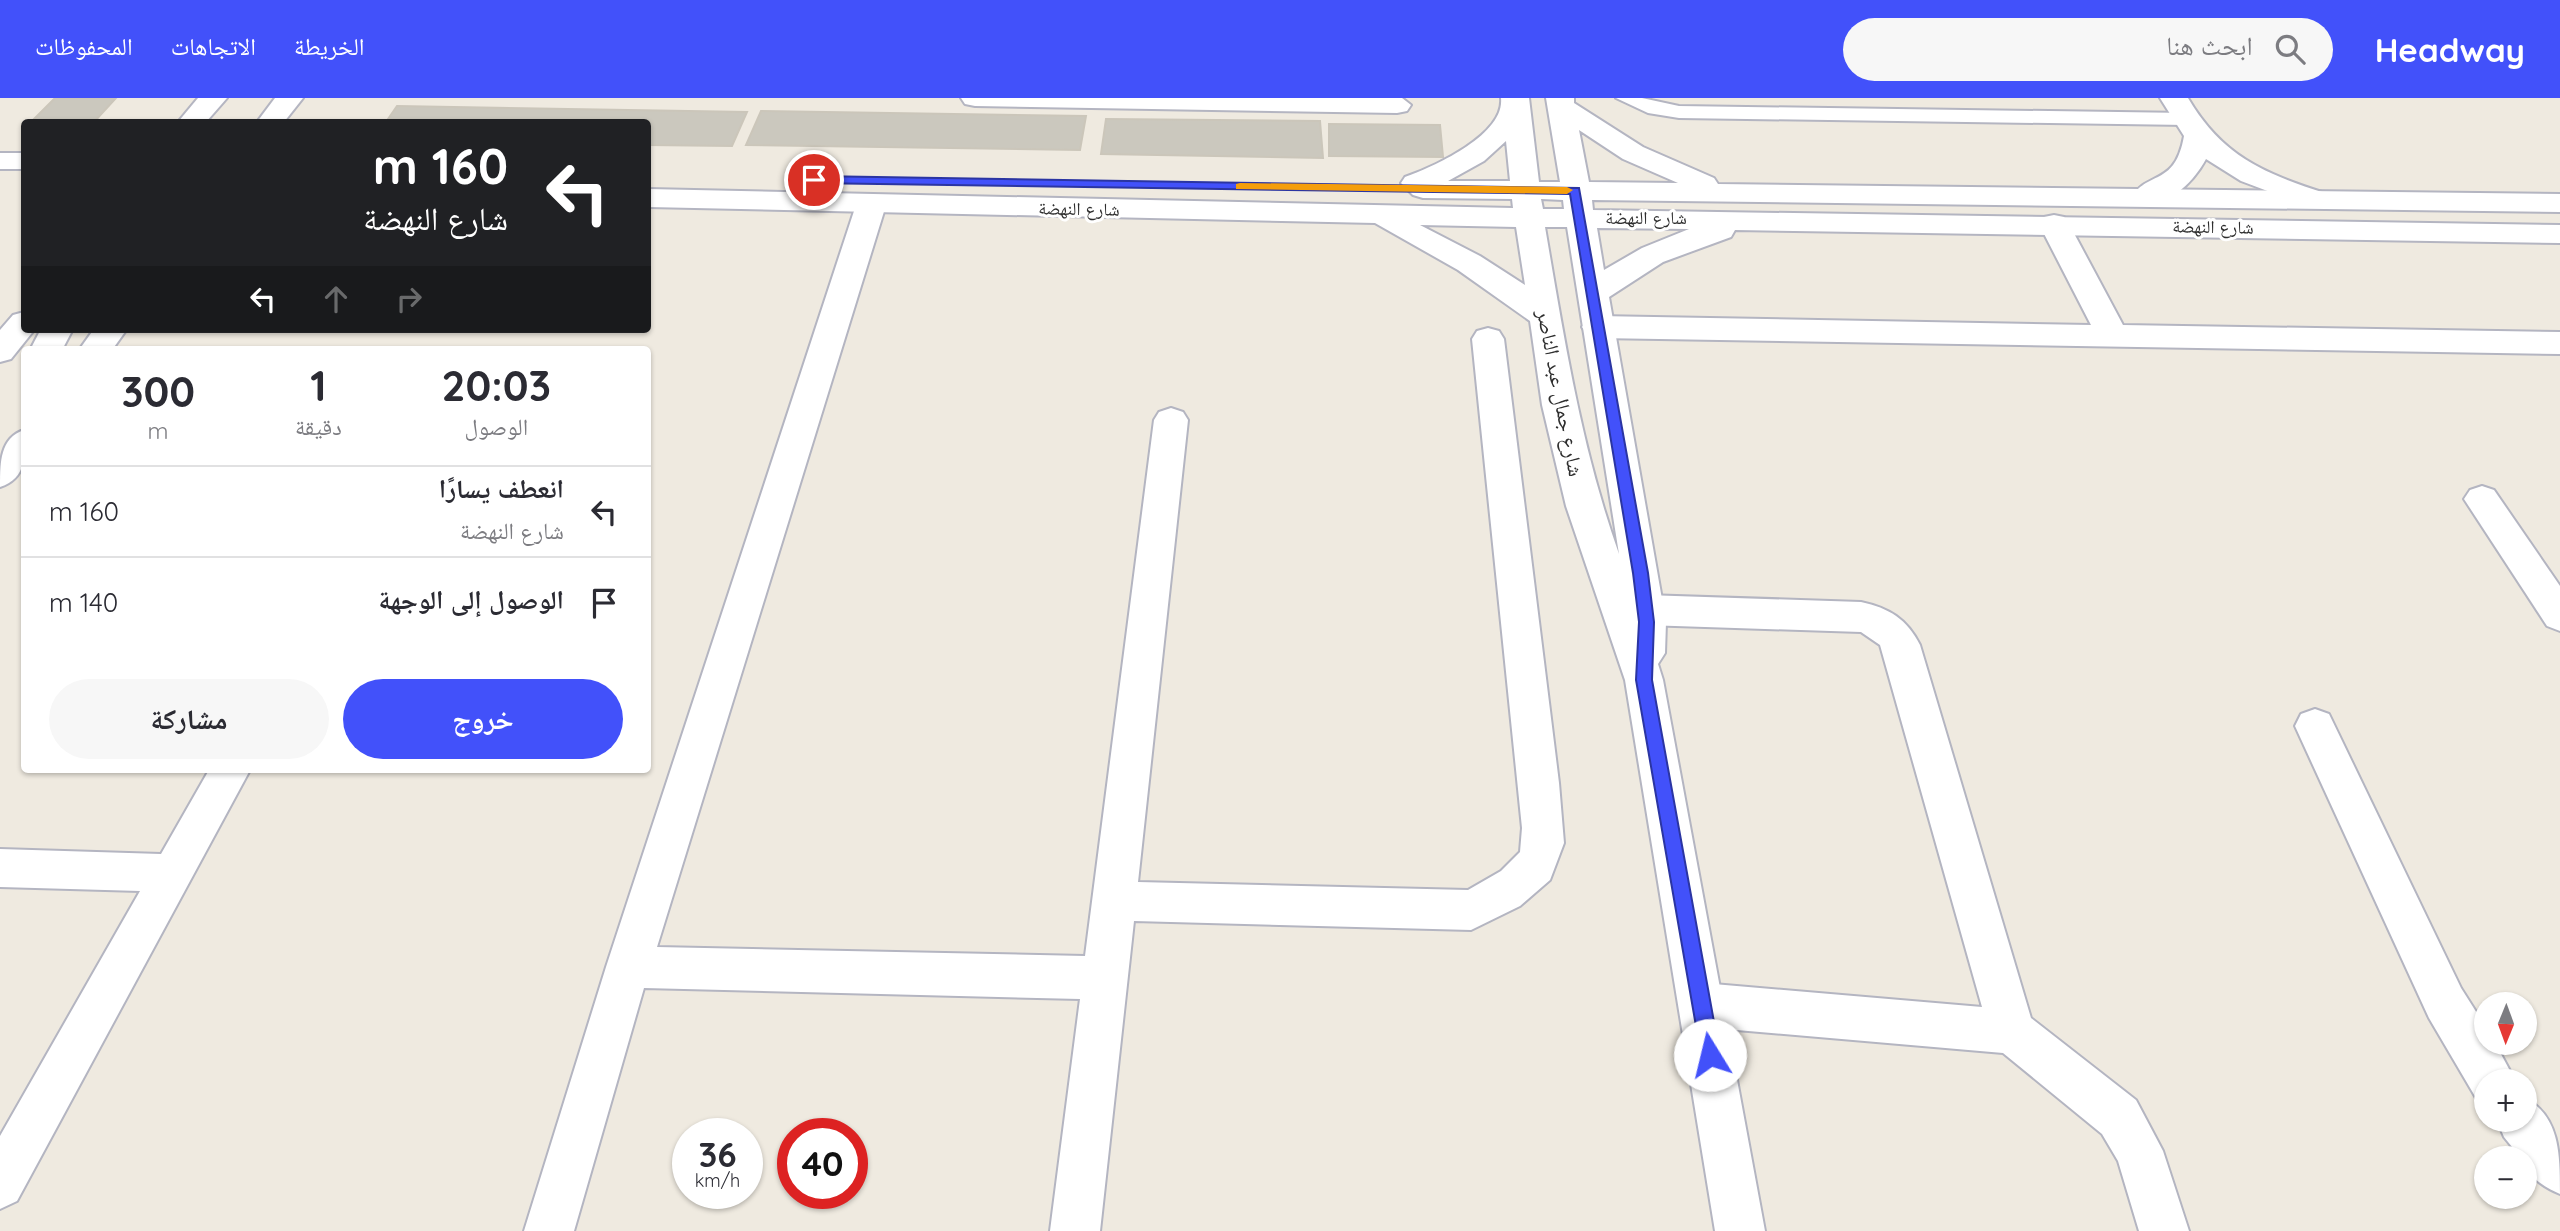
<!DOCTYPE html>
<html lang="ar">
<meta charset="utf-8">
<style>
:root{--surface:#fff;--page:#f7f7f7;--text:#2b2b33;--muted:#7c7c81;--line:#e1e1e2;--accent:#4251fa}
body{margin:0;font-family:Quicksand,"Noto Naskh Arabic",sans-serif;background:var(--page);color:var(--text);direction:rtl;height:100vh;display:flex;flex-direction:column;font-size:26px;white-space:nowrap}
*{box-sizing:border-box;margin:0}
p{font-size:23px;color:var(--muted)}
.icon{flex:none;width:38px;height:38px;fill:none;stroke:currentColor;stroke-width:2;stroke-linecap:round;stroke-linejoin:round}
.map{position:relative;flex:1;overflow:hidden;direction:ltr}
.drawer{position:absolute;left:21px;top:248px;width:630px;height:427px;display:flex;flex-direction:column;background:var(--surface);border-radius:7px;box-shadow:0 2px 5px #0004;direction:rtl}
.drawer>*{flex:none}
.guide{position:absolute;left:21px;top:21px;width:630px;height:214px;border-radius:7px;box-shadow:0 2px 5px #0004;direction:rtl;background:#202124;color:#fff;overflow:hidden}
.needle{width:46px;rotate:181deg}
.fabs{position:absolute;left:2474px;top:894px;display:grid;gap:14px}
.fabs a{display:grid;place-items:center;width:63px;height:63px;border-radius:50%;background:var(--surface);box-shadow:0 2px 5px #0004;font-size:35px}
.speed{position:absolute;left:672px;top:1020px;display:flex;gap:14px;font-size:35px;font-weight:700;text-align:center}
.speed>*{display:grid;place-content:center;width:91px;height:91px;border-radius:50%;background:var(--surface);box-shadow:0 2px 5px #0004;line-height:1}
.speed small{font-size:18px;font-weight:400}
.speed .limit{border:10px solid #d22;background:#fff;color:#111}
.pin{position:absolute;display:grid;place-items:center;width:60px;height:60px;color:#fff;margin:-30px;border:4px solid #fff;border-radius:50%;box-shadow:0 2px 7px #0007}
.me{position:absolute;width:77px;margin:-38px;rotate:351deg;stroke-linejoin:round;filter:drop-shadow(0 0 5px #0008)}
.turn{display:flex;align-items:center;gap:24px;height:147px;padding:0 28px;font-size:32px}
.turn .icon{width:91px;height:91px;stroke-width:2.5}
.turn b{display:block;font-size:49px;line-height:60px}
.lanes{display:flex;align-items:center;height:66px;padding:0 28px;background:#0003;justify-content:center;gap:35px;direction:ltr}
.lanes .off{opacity:.35}
.eta{display:flex;justify-content:space-evenly;align-items:center;height:119px;text-align:center}
.eta b{font-size:42px;font-weight:700;line-height:49px}
.action{display:flex;gap:14px;margin-top:auto;padding:14px 28px}
.action a{flex:1;height:80px;border-radius:42px;background:var(--accent);color:#fff;font-size:28px;font-weight:700;line-height:80px;text-align:center}
.action a+a{background:var(--page);color:var(--text)}
ul{padding:0;list-style:none}
li{display:flex;align-items:center;gap:21px;height:91px;padding:0 28px;border-top:2px solid var(--line)}
li div{flex:1}
li b{display:block;font-size:26px}
li em{font-style:normal}
header{display:flex;align-items:center;gap:42px;box-sizing:border-box;height:98px;padding:0 35px;background:var(--accent);color:#fff}
header strong{font-size:33px}
nav{display:flex;gap:38px;margin-inline-start:auto;font-size:24px}
.search{width:490px;height:63px;background:var(--page);display:flex;align-items:center;gap:18px;box-sizing:border-box;padding:0 24px;border-radius:38px;color:var(--muted);font-size:26px}
.map>svg:first-child{display:block}
.building{fill:#cbc8be;stroke:#cbc6ba;stroke-width:2}
.lines{fill:none;stroke-linecap:round;stroke-linejoin:round}
.lane-casing{stroke:#b4b5c1;stroke-width:4}
.street-casing{stroke:#b4b5c1;stroke-width:4}
.secondary-casing{stroke:#b4b5c1;stroke-width:4}
.lane{fill:#fff;fill-rule:evenodd}
.street{fill:#fff;fill-rule:evenodd}
.secondary{fill:#fff;fill-rule:evenodd}
.route{fill:#4251fa;stroke:#2b35a2;stroke-width:2}
.slow{fill:#f59e0b}
.labels{text-anchor:middle;stroke-width:6;stroke-linejoin:round;paint-order:stroke}
.far-street-label{font-size:18px;fill:#2e2e2e;stroke:#fff}
.street-label{font-size:21px;fill:#2e2e2e;stroke:#fff}
</style>
<header>
<strong>Headway</strong>
<div class="search"><svg class="icon" aria-label="search" viewBox="0 0 24 24"><circle cx="10" cy="10" r="6"/><path d="M15 15l6 6"/></svg>ابحث هنا</div>
<nav><a>الخريطة</a><a>الاتجاهات</a><a>المحفوظات</a></nav>
</header>
<div class="map">
<svg width="2560" height="1133" viewBox="0 0 2560 1133">
<rect width="100%" height="100%" fill="#efeae0"/>
<g class="building">
<path d="M55,0H116L94,24H31Z"/>
<path d="M397,8L747,14L732,48L648,47V24H386Z"/>
<path d="M761,13L1086,18L1080,52L746,47Z"/>
<path d="M1106,21L1320,23L1323,60L1101,56Z"/>
<path d="M1329,26L1440,27L1443,59L1329,58Z"/>
</g>
<g class="lines">
<defs>
<path id="lane" d="M1616,0H1642L1679,8L2187,15L2196,21L2187,27L1679,20L1648,15Z"/>
<g id="street">
<path d="M961,0H1402L1411,7L1407,13L1397,15L975,8L965,6Z"/>
<path d="M2160,0H2188C2222,58 2263,75 2325,95L2330,101L2325,107L2315,110L2305,107L2241,83L2206,61C2193,85 2165,113 2136,105L2131,99C2150,72 2175,88 2184,38Z"/>
<rect x="0" y="55" width="24" height="16"/>
<path d="M871,98L881,101L886,107L657,849L1085,858L1154,322L1159,314L1171,310L1183,314L1188,322L1138,784L1468,792L1501,773L1520,754L1522,730L1472,241L1477,233L1488,230L1499,233L1504,241L1559,685L1564,745L1550,782L1520,808L1471,832L1134,823L1100,1133H1050L1080,901L644,890L574,1133H524L606,869L856,107L861,101Z"/>
<path d="M2054,117L2064,119L2069,126L2123,227L2560,234V256L1598,240L1587,236L1582,229L1587,222L1598,218L2091,227L2039,126L2044,119Z"/>
<path d="M2482,388L2494,392L2560,488V533L2547,528L2464,401L2470,392Z"/>
<path d="M1645,497L1861,504C1889,510 1907,521 1920,547L2031,920L2136,1002L2163,1053L2189,1133H2139L2118,1063L2102,1036L2003,955L1702,929L1686,922L1679,907L1686,892L1702,885L1982,909L1880,547L1861,534L1645,527L1632,522L1626,512L1632,502Z"/>
<path d="M2315,611L2329,616L2461,890L2487,931V945H2495L2516,984H2487V1005L2476,1000L2429,920L2295,628L2301,616Z"/>
<path d="M209,672H250L17,1103L0,1111V1038L140,793L0,789V751L161,756Z"/>
<path d="M2525,1000C2560,1018 2560,1057 2560,1096C2546,1090 2525,1078 2525,1060H2521L2504,1039L2497,1022H2525Z"/>
</g>
<g id="secondary">
<path d="M198,0H227L206,24H178Z"/>
<path d="M275,0H303L284,24H257Z"/>
<path d="M1501,0H1529L1539,84H1560L1546,0H1574V5L1643,49L1714,80L1718,86L2560,96V114L1592,102L1593,112L2560,127V145L1735,132L1731,139L1663,164L1609,199L1666,524L1665,555L1658,566L1663,582L1765,1133H1715L1625,582L1566,408L1542,307L1530,223L1458,172L1375,125L648,109V91L1513,110L1512,101L1423,100L1413,97L1401,85L1405,79C1433,69 1505,37 1501,0ZM1579,32L1623,61L1678,85L1589,84ZM1506,43L1510,83H1448L1484,63ZM1541,101L1563,102L1564,111H1543ZM1420,127L1516,129L1525,187L1480,158ZM1545,129H1567L1619,456C1581,350 1564,240 1545,129ZM1597,130L1689,131L1642,150L1604,172Z"/>
<path d="M24,214V231H35L11,261L0,264V232L13,217Z"/>
<path d="M41,231H73L62,252H30Z"/>
<path d="M94,231H127L112,252H79Z"/>
<path d="M24,332C26,356 27,380 0,389C0,364 0,340 24,332Z"/>
</g>
</defs>
<use href="#lane" class="lane-casing"/>
<use href="#street" class="street-casing"/>
<use href="#secondary" class="secondary-casing"/>
<use href="#lane" class="lane"/>
<use href="#street" class="street"/>
<use href="#secondary" class="secondary"/>
</g>
<path class="route" d="M814,78L1579,90L1648,475L1654,524L1652,582L1720,957L1717,964L1710,966L1704,964L1701,957L1636,582L1639,524L1633,475L1570,96L810,85V80Z"/>
<path class="slow" d="M1240,85L1567,89L1573,92L1567,96L1236,91V86Z"/>
<g class="labels">
<g class="far-street-label">
<text transform="translate(1079 111) rotate(1)" y="6">شارع النهضة</text>
<text x="1646" y="126">شارع النهضة</text>
<text transform="translate(2213 129) rotate(1)" y="6">شارع النهضة</text>
</g>
<g class="street-label">
<text transform="translate(1560 295) rotate(79)" y="7">شارع جمال عبد الناصر</text>
</g>
</g>
</svg>
<div class="fabs">
<a><svg class="needle" viewBox="-14 -14 28 28"><path d="M0-13l5 13h-10z" fill="#e53935"/><path d="M0 13l5-13h-10z" fill="#7c7c81"/></svg></a>
<a>+</a>
<a>−</a>
</div>
<div class="speed"><div>36<small>km/h</small></div><div class="limit">40</div></div>
<div class="pin" style="left:814px;top:82px;background:#d93025"><svg class="icon" aria-label="arrive" viewBox="0 0 24 24"><path d="M6 21V4h12l-3 4 3 4H6"/></svg></div>
<svg class="me" style="left:1710px;top:957px" viewBox="-20 -20 40 40"><circle r="19" fill="#fff"/><path d="M0-13L10 11 0 6-10 11z" fill="#4251fa"/></svg>
<div class="guide">
<div class="turn"><svg class="icon" aria-label="left" viewBox="0 0 24 24"><path d="M17 20v-9H6M10 6l-5 5 5 5"/></svg><div><b>160 m</b>شارع النهضة</div></div>
<div class="lanes"><svg class="icon" aria-label="left" viewBox="0 0 24 24"><path d="M17 20v-9H6M10 6l-5 5 5 5"/></svg><svg class="icon off" aria-label="ahead" viewBox="0 0 24 24"><path d="M12 20V5M6 11l6-6 6 6"/></svg><svg class="icon off" aria-label="right" viewBox="0 0 24 24"><path d="M7 20v-9h11M14 6l5 5-5 5"/></svg></div>
</div>
<section class="drawer">
<div class="eta">
<div><b>20:03</b><p>الوصول</p></div>
<div><b>1</b><p>دقيقة</p></div>
<div><b>300</b><p>m</p></div>
</div>
<ul>
<li><svg class="icon" aria-label="left" viewBox="0 0 24 24"><path d="M17 20v-9H6M10 6l-5 5 5 5"/></svg><div><b>انعطف يسارًا</b><p>شارع النهضة</p></div><em>160 m</em></li>
<li><svg class="icon" aria-label="arrive" viewBox="0 0 24 24"><path d="M6 21V4h12l-3 4 3 4H6"/></svg><div><b>الوصول إلى الوجهة</b></div><em>140 m</em></li>
</ul>
<div class="action"><a>خروج</a><a>مشاركة</a></div>
</section>
</div>
